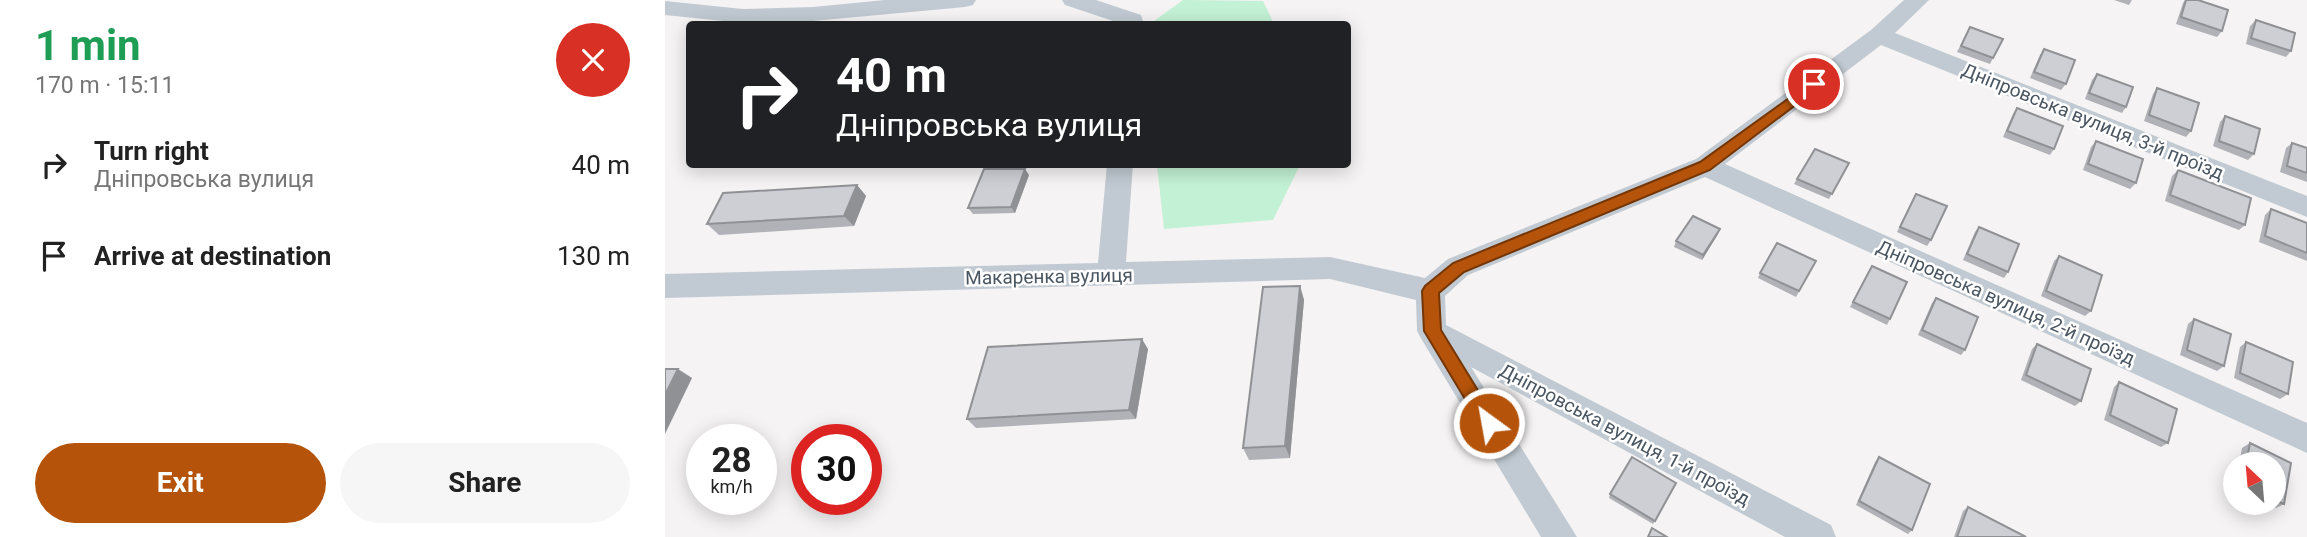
<!DOCTYPE html>
<meta charset="utf-8">
<style>
:root{--surface:#fff;--page:#f6f6f6;--text:#222;--muted:#767676;--accent:#b45309}
body{margin:0;font-family:Roboto,sans-serif;background:var(--page);color:var(--text);height:100vh;display:flex;flex-direction:column;font-size:26px;white-space:nowrap}
*{box-sizing:border-box;margin:0}
p{font-size:23px;color:var(--muted)}
.icon{flex:none;width:38px;height:38px;fill:none;stroke:currentColor;stroke-width:2;stroke-linecap:round;stroke-linejoin:round}
.map{position:relative;flex:1;overflow:hidden}
.side{display:flex;flex-direction:column;background:var(--surface);width:665px}
.side>*{flex:none}
.top-card{position:absolute;left:21px;top:21px;width:665px;height:147px;border-radius:7px;box-shadow:0 4px 18px #0003;background:#202124;color:#fff;overflow:hidden}
.needle{width:46px;rotate:334deg}
.controls{position:absolute;left:1558px;top:452px;display:grid;gap:14px}
.controls a{display:grid;place-items:center;width:63px;height:63px;border-radius:50%;background:var(--surface);box-shadow:0 4px 18px #0003;font-size:35px}
.speed{position:absolute;left:21px;top:424px;display:flex;gap:14px;font-size:35px;font-weight:700;text-align:center}
.speed>*{display:grid;place-content:center;width:91px;height:91px;border-radius:50%;background:var(--surface);box-shadow:0 4px 18px #0003;line-height:1}
.speed small{font-size:18px;font-weight:400}
.speed .limit{border:10px solid #d22;background:#fff;color:#111}
.pin{position:absolute;display:grid;place-items:center;width:60px;height:60px;color:#fff;margin:-30px;border:4px solid #fff;border-radius:50%;box-shadow:0 2px 7px #0007}
.me{position:absolute;width:77px;margin:-38px;rotate:328deg;stroke-linejoin:round;filter:drop-shadow(0 0 5px #0008)}
.turn{display:flex;align-items:center;gap:24px;height:147px;padding:0 35px;font-size:32px}
.turn .icon{width:91px;height:91px;stroke-width:2.5}
.turn b{display:block;font-size:49px;line-height:60px}
.round{display:grid;place-items:center;flex:none;width:74px;height:74px;border-radius:37px;background:var(--page)}
.summary{display:flex;align-items:center;justify-content:space-between;height:119px;padding:0 35px}
h1{font-size:42px;font-weight:700;line-height:52px;color:#1e9e55}
.primary-button{display:flex;gap:14px;margin-top:auto;padding:14px 35px}
.primary-button a{flex:1;height:80px;border-radius:42px;background:var(--accent);color:#fff;font-size:28px;font-weight:700;line-height:80px;text-align:center}
.primary-button a+a{background:var(--page);color:var(--text)}
ul{padding:0;list-style:none}
li{display:flex;align-items:center;gap:21px;height:91px;padding:0 35px}
li div{flex:1}
li b{display:block;font-size:26px}
li em{font-style:normal}
main{display:flex;flex:1;min-height:0}
.map>svg:first-child{display:block}
.green{fill:#c3f1d5}
.lines{fill:none;stroke-linecap:round;stroke-linejoin:round}
.minor{fill:#c1cad2;fill-rule:evenodd}
.wall{fill:#b0b2b7}
.shaded-wall{fill:#909195}
.building{fill:#cdcfd5;stroke:#909195;stroke-width:2}
.route{fill:#b45309;stroke:#753606;stroke-width:2}
.labels{text-anchor:middle;stroke-width:5;stroke-linejoin:round;paint-order:stroke}
.street-label{font-size:19px;fill:#4a5661;stroke:#fff}
</style>
<main>
<section class="side">
<div class="summary"><div><h1>1 min</h1><p>170 m · 15:11</p></div><a class="round" style="background:#d93025;color:#fff"><svg class="icon" aria-label="close" viewBox="0 0 24 24"><path d="M6 6l12 12M18 6L6 18"/></svg></a></div>
<ul>
<li><svg class="icon" aria-label="right" viewBox="0 0 24 24"><path d="M7 20v-9h11M14 6l5 5-5 5"/></svg><div><b>Turn right</b><p>Дніпровська вулиця</p></div><em>40 m</em></li>
<li><svg class="icon" aria-label="arrive" viewBox="0 0 24 24"><path d="M6 21V4h12l-3 4 3 4H6"/></svg><div><b>Arrive at destination</b></div><em>130 m</em></li>
</ul>
<div class="primary-button"><a>Exit</a><a>Share</a></div>
</section>
<div class="map">
<svg width="1642" height="537" viewBox="0 0 1642 537">
<rect width="100%" height="100%" fill="#f5f3f3"/>
<g class="green">
<path d="M518,0L598,1L609,24H485Z"/>
<path d="M492,165V164L635,165L608,220L499,229Z"/>
</g>
<g class="lines">
<g class="minor">
<path d="M220,0H311L308,5L300,7L148,21L78,23L0,15V1L78,9L148,7Z"/>
<path d="M397,0H431L476,15L479,24H457L400,5Z"/>
<path d="M1239,0H1264L1230,33L1642,196V217L1216,45L1060,164L1642,423V453L1040,177L803,275L780,296L781,325L1166,525L1171,537H1120L806,367L912,537H876L757,340L752,331L751,300L665,279L0,298V274L433,263L442,164H468L461,262L665,257L760,278L783,259L1031,159L1206,30Z"/>
</g>
</g>
<g class="wall">
<path d="M1449,0H1467L1464,5Z"/>
<path d="M1520,0H1533L1557,31L1552,37L1511,24L1518,3Z"/>
<path d="M1591,20L1626,51L1621,57L1581,44L1585,26Z"/>
<path d="M1305,27L1328,58L1325,64L1292,52Z"/>
<path d="M1379,49L1401,84L1396,90L1365,78L1375,55Z"/>
<path d="M1432,74L1461,107L1457,113L1420,99L1427,80Z"/>
<path d="M1492,88L1526,131L1521,137L1479,121L1488,94Z"/>
<path d="M1352,108L1389,149L1385,155L1338,137L1348,114Z"/>
<path d="M1560,116L1589,154L1583,160L1548,146L1555,122Z"/>
<path d="M1431,141L1471,183L1465,189L1418,170L1426,147Z"/>
<path d="M1627,143L1642,148V182L1615,172L1621,148Z"/>
<path d="M1184,163L1164,199L1129,184L1132,179Z"/>
<path d="M1513,170L1580,225L1574,230L1500,201L1507,176Z"/>
<path d="M364,175L350,213L308,214L303,208Z"/>
<path d="M192,185L201,196L189,226L54,235L42,224Z"/>
<path d="M1251,194L1266,240L1262,246L1232,232Z"/>
<path d="M1606,209L1642,223V261L1594,242L1600,215Z"/>
<path d="M1314,227L1343,272L1339,278L1298,260L1310,232Z"/>
<path d="M1053,234L1037,260L1009,247L1011,241Z"/>
<path d="M1394,256L1426,311L1420,316L1376,296L1389,261Z"/>
<path d="M1151,261L1131,297L1093,278L1095,273Z"/>
<path d="M1203,272L1225,319L1222,325L1185,307Z"/>
<path d="M635,286L639,300L625,458L584,460L578,448Z"/>
<path d="M1271,298L1300,350L1296,355L1253,335L1267,303Z"/>
<path d="M1529,319L1559,366L1552,371L1515,355L1523,324Z"/>
<path d="M1581,342L1623,394L1615,399L1569,378L1575,347Z"/>
<path d="M1372,344L1416,401L1410,406L1356,380L1367,349Z"/>
<path d="M483,349L471,419L311,428L302,419Z"/>
<path d="M1454,382L1503,443L1496,447L1439,420L1449,387Z"/>
<path d="M1585,443L1626,463L1619,504L1611,508L1599,502H1608V464H1574L1577,448Z"/>
<path d="M1214,457L1247,530L1243,534L1191,505L1210,462Z"/>
<path d="M1009,487L988,524L944,498L945,494Z"/>
<path d="M1303,507L1361,537H1289L1298,511Z"/>
</g>
<g class="shaded-wall">
<path d="M360,169L364,175L350,213L346,207Z"/>
<path d="M192,185L201,196L189,226L179,216Z"/>
<path d="M1055,229L1053,234L1037,260L1038,255Z"/>
<path d="M635,286L639,300L625,458L620,446Z"/>
<path d="M477,339L483,349L471,419L464,410Z"/>
<path d="M13,369L27,378L0,434V395Z"/>
</g>
<g class="building">
<path d="M1521,0H1533L1563,10L1557,31L1516,17Z"/>
<path d="M1591,20L1630,33L1626,51L1586,38Z"/>
<path d="M1305,27L1338,39L1328,58L1296,46Z"/>
<path d="M1379,49L1410,60L1401,84L1369,72Z"/>
<path d="M1432,74L1468,87L1461,107L1424,93Z"/>
<path d="M1492,88L1534,103L1526,131L1484,115Z"/>
<path d="M1352,108L1398,126L1389,149L1342,131Z"/>
<path d="M1560,116L1595,129L1589,154L1554,141Z"/>
<path d="M1431,141L1478,159L1471,183L1423,164Z"/>
<path d="M1627,143L1642,148V173L1622,166Z"/>
<path d="M1150,149L1184,163L1167,194L1132,179Z"/>
<path d="M319,169H360L346,207L303,208Z"/>
<path d="M1513,170L1586,198L1580,225L1505,195Z"/>
<path d="M192,185L179,216L42,224L58,193Z"/>
<path d="M1251,194L1282,206L1266,240L1235,227Z"/>
<path d="M1606,209L1642,223V253L1600,236Z"/>
<path d="M1028,216L1055,229L1038,255L1011,241Z"/>
<path d="M1314,227L1354,244L1343,272L1302,254Z"/>
<path d="M1112,243L1151,261L1134,291L1095,273Z"/>
<path d="M1394,256L1437,275L1426,311L1381,291Z"/>
<path d="M1207,266L1242,282L1225,319L1188,302Z"/>
<path d="M635,286L620,446L578,448L598,287Z"/>
<path d="M1271,298L1313,317L1300,350L1257,330Z"/>
<path d="M1529,319L1566,334L1559,366L1522,350Z"/>
<path d="M477,339L464,410L302,419L323,347Z"/>
<path d="M1581,342L1628,362L1623,394L1575,373Z"/>
<path d="M1372,344L1426,369L1416,401L1361,375Z"/>
<path d="M0,369H13L0,395Z"/>
<path d="M1454,382L1512,409L1503,443L1445,415Z"/>
<path d="M1585,443L1626,463L1619,504L1608,499V464H1581Z"/>
<path d="M967,457L1011,483L990,521L945,494Z"/>
<path d="M1214,457L1265,484L1247,530L1194,501Z"/>
<path d="M1303,507L1361,537H1292Z"/>
<path d="M987,528L1002,537H983Z"/>
</g>
<path class="route" d="M1149,80L1153,81V88L1045,170L799,272L774,293L776,330L833,423L830,429L824,431L818,429L759,331L757,291L760,286L788,263L1035,162Z"/>
<g class="labels">
<g class="street-label">
<text transform="translate(1428 121) rotate(22)" y="7">Дніпровська вулиця, 3-й проїзд</text>
<text transform="translate(384 276) rotate(-1)" y="7">Макаренка вулиця</text>
<text transform="translate(1341 302) rotate(24)" y="7">Дніпровська вулиця, 2-й проїзд</text>
<text transform="translate(960 434) rotate(28)" y="7">Дніпровська вулиця, 1-й проїзд</text>
</g>
</g>
</svg>
<div class="controls">
<a><svg class="needle" viewBox="-14 -14 28 28"><path d="M0-13l5 13h-10z" fill="#e53935"/><path d="M0 13l5-13h-10z" fill="#767676"/></svg></a>
</div>
<div class="speed"><div>28<small>km/h</small></div><div class="limit">30</div></div>
<div class="pin" style="left:1149px;top:84px;background:#d93025"><svg class="icon" aria-label="arrive" viewBox="0 0 24 24"><path d="M6 21V4h12l-3 4 3 4H6"/></svg></div>
<svg class="me" style="left:824px;top:423px" viewBox="-20 -20 40 40"><circle r="17" fill="#b45309" stroke="#fff" stroke-width="3"/><path d="M0-11L8 9 0 5-8 9z" fill="#fff"/></svg>
<div class="top-card">
<div class="turn"><svg class="icon" aria-label="right" viewBox="0 0 24 24"><path d="M7 20v-9h11M14 6l5 5-5 5"/></svg><div><b>40 m</b>Дніпровська вулиця</div></div>
</div>
</div>
</main>
